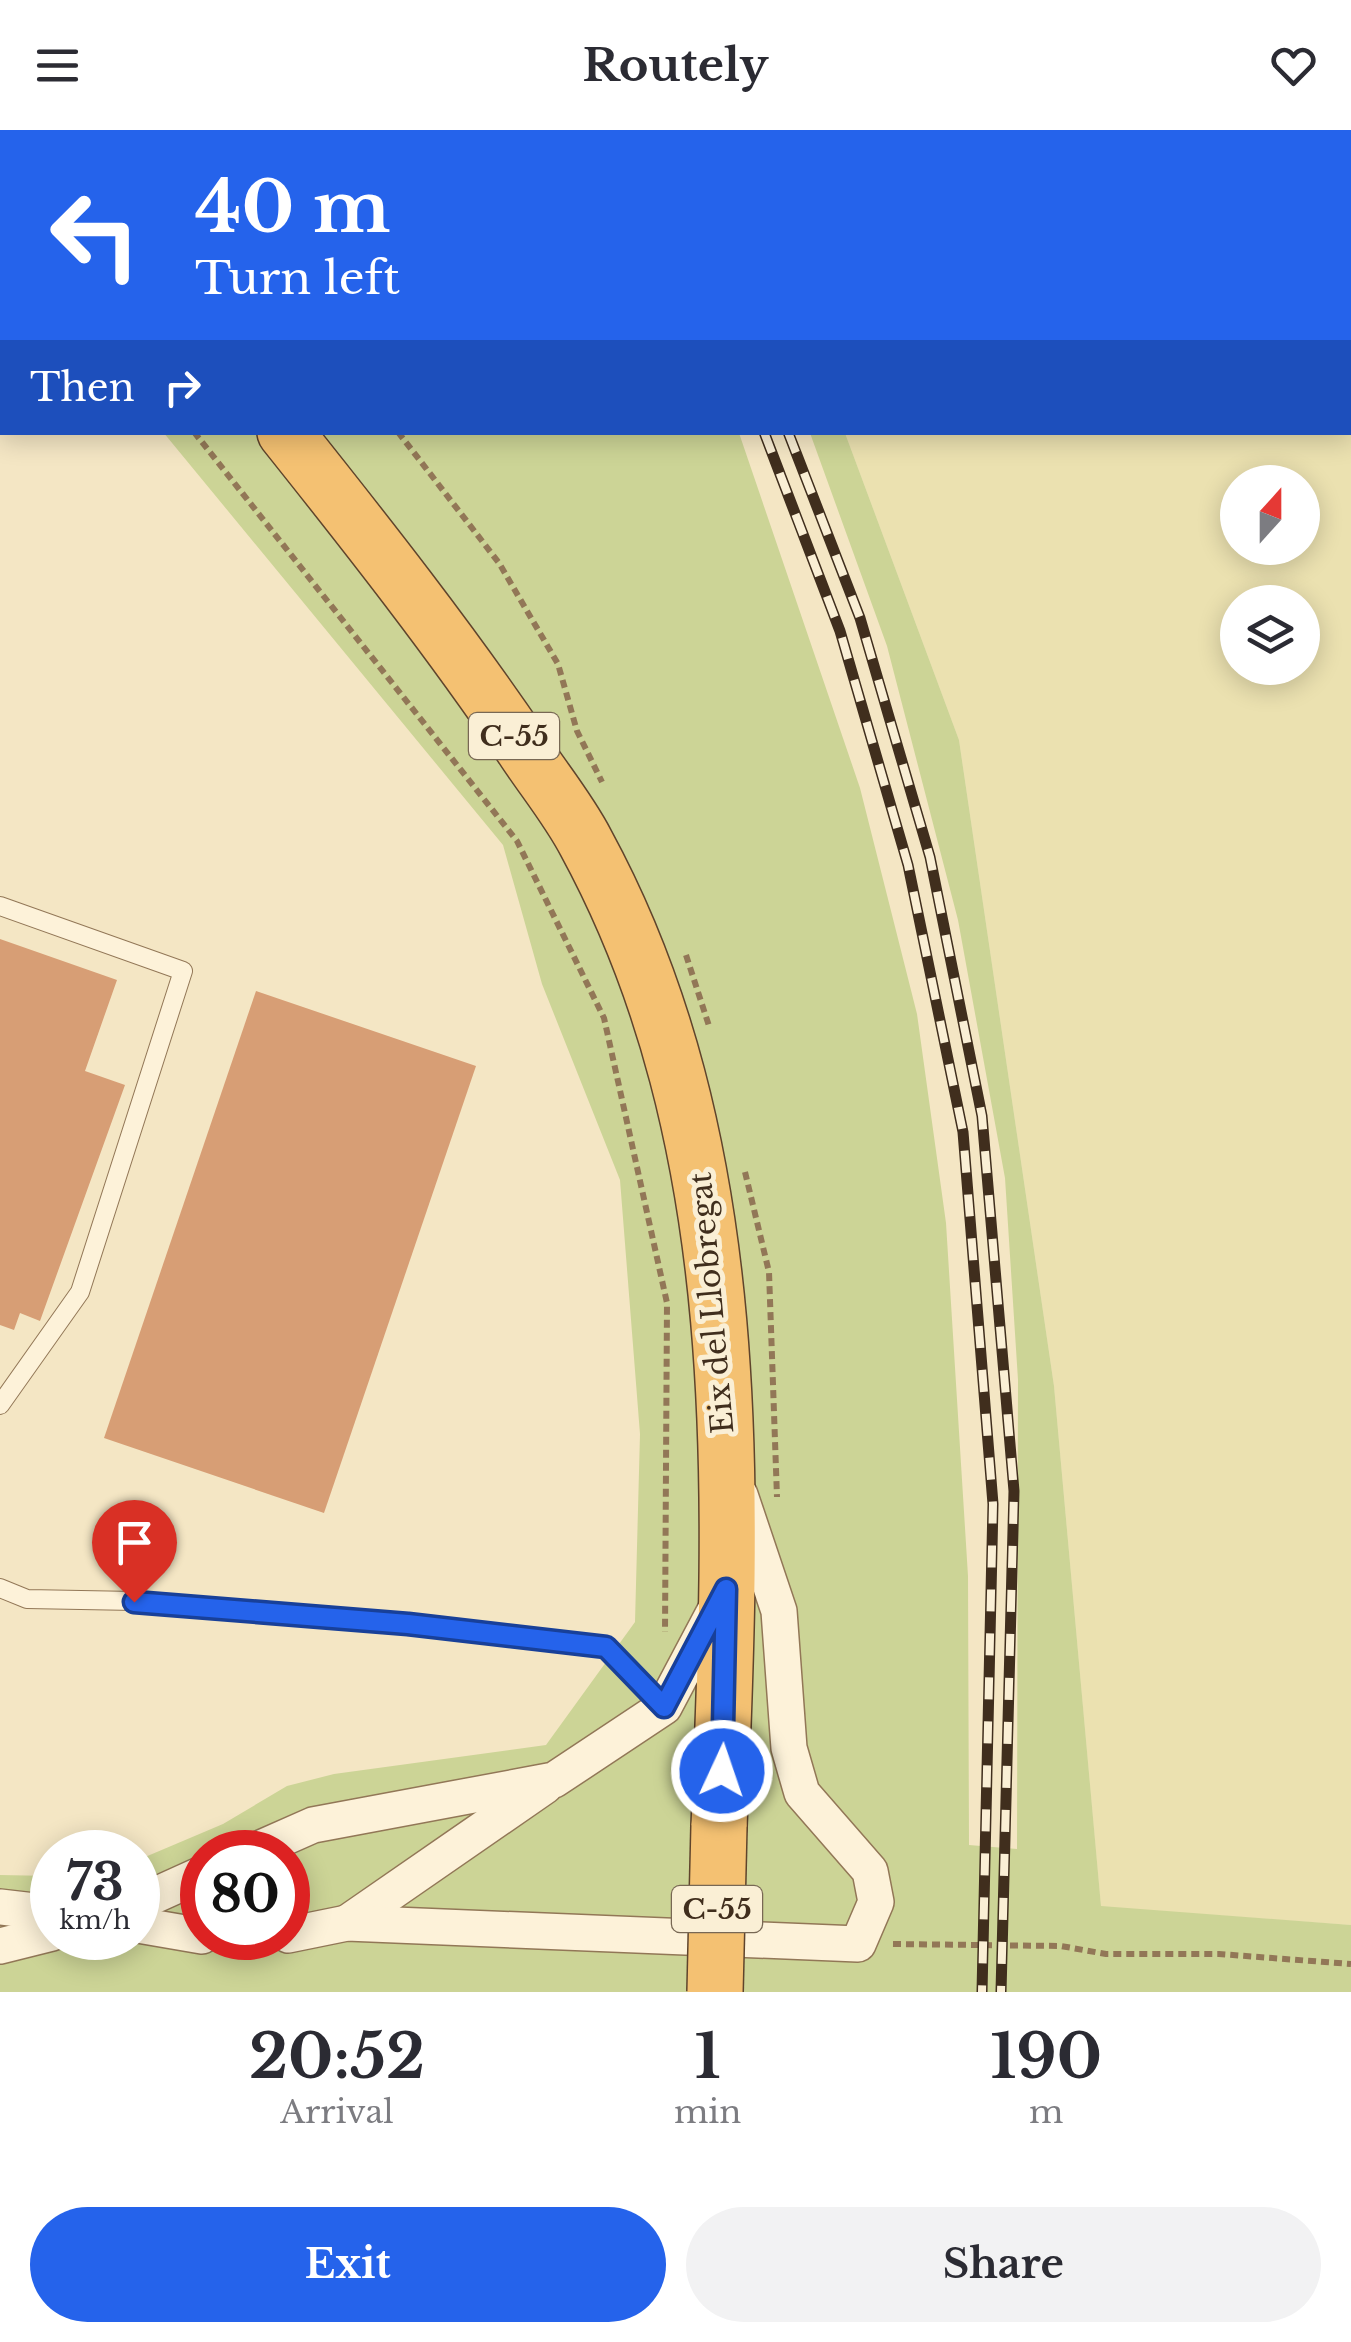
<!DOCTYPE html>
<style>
:root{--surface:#fff;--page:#f2f2f3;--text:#2b2b33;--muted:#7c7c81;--accent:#2563eb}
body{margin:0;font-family:"Libre Baskerville",serif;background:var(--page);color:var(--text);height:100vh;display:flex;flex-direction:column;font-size:38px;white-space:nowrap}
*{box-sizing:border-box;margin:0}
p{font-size:32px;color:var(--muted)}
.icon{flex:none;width:55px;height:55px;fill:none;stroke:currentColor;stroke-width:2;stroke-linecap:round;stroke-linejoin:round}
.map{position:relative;height:1862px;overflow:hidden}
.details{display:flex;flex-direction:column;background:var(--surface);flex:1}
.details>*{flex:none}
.hud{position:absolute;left:0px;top:0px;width:1352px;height:305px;box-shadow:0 5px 25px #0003;background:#2563eb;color:#fff;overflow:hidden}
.needle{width:65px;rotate:21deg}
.fabs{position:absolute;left:1220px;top:335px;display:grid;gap:20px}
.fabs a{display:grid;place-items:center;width:100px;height:100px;border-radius:50%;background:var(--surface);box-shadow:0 5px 25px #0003;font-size:50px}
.speed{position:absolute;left:30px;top:1700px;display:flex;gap:20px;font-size:50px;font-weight:700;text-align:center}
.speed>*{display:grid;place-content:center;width:130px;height:130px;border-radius:50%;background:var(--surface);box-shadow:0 5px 25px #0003;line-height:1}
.speed small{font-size:25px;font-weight:400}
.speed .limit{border:15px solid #d22;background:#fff;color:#111}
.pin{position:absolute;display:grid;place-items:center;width:85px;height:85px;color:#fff;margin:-102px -42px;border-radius:50% 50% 50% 0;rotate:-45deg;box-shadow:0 0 10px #0007}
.pin .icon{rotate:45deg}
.me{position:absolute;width:110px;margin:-55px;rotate:3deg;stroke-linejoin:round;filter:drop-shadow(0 0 8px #0008)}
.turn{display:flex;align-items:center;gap:35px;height:210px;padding:0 30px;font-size:45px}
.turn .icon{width:130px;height:130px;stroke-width:2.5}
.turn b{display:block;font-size:70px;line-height:85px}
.then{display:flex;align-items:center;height:95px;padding:0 30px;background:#0003;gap:20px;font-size:38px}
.eta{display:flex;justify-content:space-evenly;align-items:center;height:170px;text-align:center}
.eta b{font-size:60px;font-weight:700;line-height:70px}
.action{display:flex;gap:20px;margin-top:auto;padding:20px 30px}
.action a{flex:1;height:115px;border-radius:60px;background:var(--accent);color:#fff;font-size:40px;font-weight:700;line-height:115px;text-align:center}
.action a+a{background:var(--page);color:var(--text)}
header{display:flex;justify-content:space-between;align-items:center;height:130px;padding:0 30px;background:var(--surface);font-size:45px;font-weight:700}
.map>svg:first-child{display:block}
.farmland{fill:#ebe1b0;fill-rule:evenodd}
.green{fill:#ccd496;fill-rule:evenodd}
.building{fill:#d79e75}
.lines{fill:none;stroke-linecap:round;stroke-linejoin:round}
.service-casing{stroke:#927757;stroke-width:20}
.minor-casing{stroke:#927757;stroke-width:38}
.trunk-casing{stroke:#5f442c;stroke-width:58}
.path{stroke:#927757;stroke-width:6;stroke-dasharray:8 5;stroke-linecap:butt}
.service{stroke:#fdf2d9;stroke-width:18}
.minor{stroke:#fdf2d9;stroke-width:35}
.trunk{stroke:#f4c172;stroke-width:55}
.rail-casing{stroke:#402e1d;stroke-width:11}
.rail{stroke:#faefd5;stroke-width:8;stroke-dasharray:22;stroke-linecap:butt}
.trunk-bridge-casing{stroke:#5f442c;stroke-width:58;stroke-linecap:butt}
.trunk-bridge{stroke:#f4c172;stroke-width:55}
.route-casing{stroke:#184099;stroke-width:25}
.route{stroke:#2563eb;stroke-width:18}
.labels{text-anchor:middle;stroke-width:10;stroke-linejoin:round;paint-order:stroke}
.shield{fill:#faefd5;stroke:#786854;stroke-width:2.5}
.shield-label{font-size:28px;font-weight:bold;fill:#402e1d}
.street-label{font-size:30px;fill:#402e1d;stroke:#faefd5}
</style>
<header><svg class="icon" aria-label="menu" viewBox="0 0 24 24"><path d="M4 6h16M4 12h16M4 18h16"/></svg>Routely<svg class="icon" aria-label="heart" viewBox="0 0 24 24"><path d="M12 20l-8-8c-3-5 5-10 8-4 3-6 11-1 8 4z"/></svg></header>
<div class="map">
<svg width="1351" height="1862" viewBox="0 0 1351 1862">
<rect width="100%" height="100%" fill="#f4e6c4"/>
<g class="farmland">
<path d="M723,0H1351V117L1350,2Z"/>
<path d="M1351,186V1795L1101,1777L1054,1256L959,610L845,303L1350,302ZM1238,352H1302V418H1238ZM1238,472H1302V538H1238Z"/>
</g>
<g class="green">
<path d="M0,0H627L628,2H2V99Z"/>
<path d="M163,302L739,303L860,658L917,884L946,1093L968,1446L969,1715L1017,1719L1018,1250L1005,1048L958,790L887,516L810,303H845L959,610L1054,1256L1101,1776L1351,1795V1862H0V1745L52,1746V1808H138V1730L223,1694L287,1656L334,1644L546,1615L635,1492L640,1304L620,1050L542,854L503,715ZM202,1722H288V1808H202Z"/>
</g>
<g class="building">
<path d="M0,809L117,850L85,941L125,955L40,1191L20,1183L14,1200L0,1195Z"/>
<path d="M256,861L476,936L324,1383L104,1308Z"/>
</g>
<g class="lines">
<defs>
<g id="service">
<path d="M0,776L183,841L80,1162L0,1275"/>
<path d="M0,1458L27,1469L135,1471L408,1494L606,1517L664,1577"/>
</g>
<g id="minor">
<path d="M252,1722L313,1695L554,1650L664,1577L718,1475"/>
<path d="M138,1773L202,1744"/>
<path d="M0,1777L52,1783"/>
<path d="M347,1793L545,1656"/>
<path d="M138,1795L202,1806"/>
<path d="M288,1805L347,1793L858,1814L876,1772L870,1741L802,1663L789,1618L779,1481L740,1365"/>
<path d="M0,1816L52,1803"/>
</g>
<g id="trunk">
<path d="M32,0L34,2"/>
<path d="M285,302C368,406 449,509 523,618C544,650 569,680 586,713C749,1013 733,1366 719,1696"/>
</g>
</defs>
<use href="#service" class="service-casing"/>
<use href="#minor" class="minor-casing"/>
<use href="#trunk" class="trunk-casing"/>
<g class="path">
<path d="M92,0L94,2"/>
<path d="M0,49L2,52"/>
<path d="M194,302L517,711L604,888L667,1173L665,1502"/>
<path d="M398,302L499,433L558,534L577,601L602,652"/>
<path d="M686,825L710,899"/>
<path d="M745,1042L769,1142L777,1367"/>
<path d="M893,1814L1061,1816L1106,1824H1219L1351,1834"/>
</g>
<use href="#service" class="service"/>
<use href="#minor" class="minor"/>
<use href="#trunk" class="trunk"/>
<defs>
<g id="rail">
<path d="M648,0L649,2"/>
<path d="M671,0L672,2"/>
<path d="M764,302L840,501L908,735L963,1002L993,1374L982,1862"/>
<path d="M788,302L860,488L930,727L982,986L1014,1361L1001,1862"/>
</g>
</defs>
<use href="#rail" class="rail-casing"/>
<use href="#rail" class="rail"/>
<defs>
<path id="trunk-bridge" d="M715,1862L719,1696"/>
</defs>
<use href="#trunk-bridge" class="trunk-bridge-casing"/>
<use href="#trunk-bridge" class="trunk-bridge"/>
</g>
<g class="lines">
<defs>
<path id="route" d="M134,1472L408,1494L606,1517L664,1577L726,1459L722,1641"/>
</defs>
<use href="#route" class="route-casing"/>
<use href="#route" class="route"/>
</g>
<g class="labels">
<g class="shield">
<rect x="469" y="583" width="90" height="46" rx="8"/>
<rect x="672" y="1756" width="90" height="46" rx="8"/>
</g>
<g class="shield-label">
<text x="514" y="616">C-55</text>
<text x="717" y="1789">C-55</text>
</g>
<g class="street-label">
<text transform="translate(712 1173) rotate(-95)" y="10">Eix del Llobregat</text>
</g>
</g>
</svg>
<div class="fabs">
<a><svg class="needle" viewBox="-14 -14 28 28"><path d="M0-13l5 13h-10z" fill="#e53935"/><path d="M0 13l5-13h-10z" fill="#7c7c81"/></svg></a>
<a><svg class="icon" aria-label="layers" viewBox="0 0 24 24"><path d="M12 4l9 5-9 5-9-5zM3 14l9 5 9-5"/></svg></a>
</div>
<div class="speed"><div>73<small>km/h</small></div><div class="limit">80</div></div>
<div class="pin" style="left:134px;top:1472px;background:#d93025"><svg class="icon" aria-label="arrive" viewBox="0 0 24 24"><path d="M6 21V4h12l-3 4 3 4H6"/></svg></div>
<svg class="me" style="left:722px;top:1641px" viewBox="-20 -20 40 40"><circle r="17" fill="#2563eb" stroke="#fff" stroke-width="3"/><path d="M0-11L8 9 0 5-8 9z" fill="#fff"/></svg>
<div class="hud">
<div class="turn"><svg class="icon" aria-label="left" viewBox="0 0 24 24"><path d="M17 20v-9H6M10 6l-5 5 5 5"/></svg><div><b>40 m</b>Turn left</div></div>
<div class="then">Then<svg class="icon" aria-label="right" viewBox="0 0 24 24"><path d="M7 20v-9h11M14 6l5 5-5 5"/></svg></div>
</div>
</div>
<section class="details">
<div class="eta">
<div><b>20:52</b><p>Arrival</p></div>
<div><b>1</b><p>min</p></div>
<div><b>190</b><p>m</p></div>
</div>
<div class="action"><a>Exit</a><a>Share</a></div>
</section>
